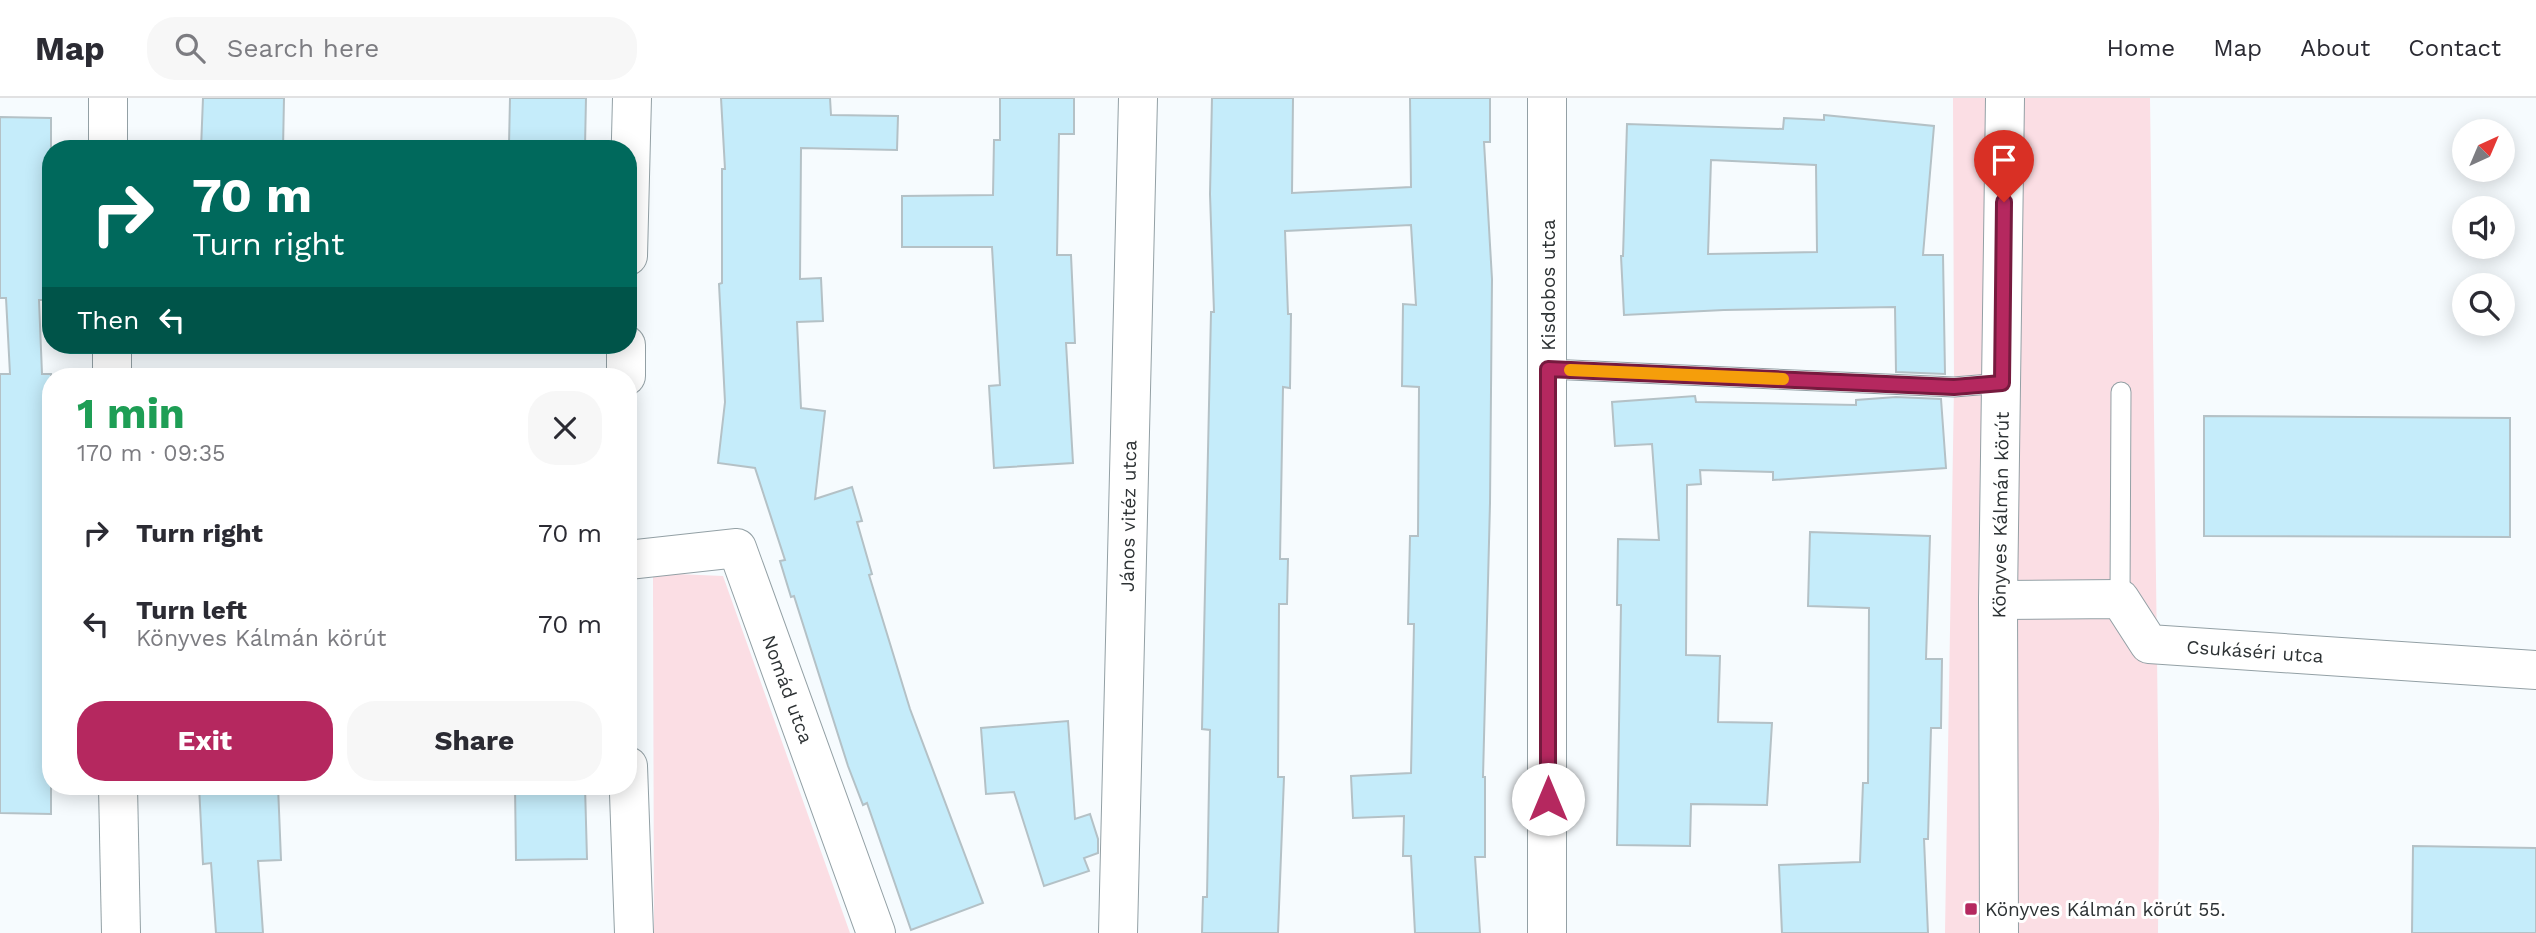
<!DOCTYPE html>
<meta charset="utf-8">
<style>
:root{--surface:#fff;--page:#f7f7f7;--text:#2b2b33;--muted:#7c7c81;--line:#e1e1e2;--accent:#b5285f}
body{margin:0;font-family:"Work Sans",sans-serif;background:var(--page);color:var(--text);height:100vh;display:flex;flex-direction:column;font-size:26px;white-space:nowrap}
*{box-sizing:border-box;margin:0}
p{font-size:23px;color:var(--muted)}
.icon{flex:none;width:38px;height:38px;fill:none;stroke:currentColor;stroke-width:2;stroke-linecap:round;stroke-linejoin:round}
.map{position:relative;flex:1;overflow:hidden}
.drawer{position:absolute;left:42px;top:270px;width:595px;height:427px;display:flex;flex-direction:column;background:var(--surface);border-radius:28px;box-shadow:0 4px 18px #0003}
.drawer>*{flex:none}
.banner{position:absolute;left:42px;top:42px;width:595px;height:214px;border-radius:28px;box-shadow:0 4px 18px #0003;background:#00695c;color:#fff;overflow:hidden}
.needle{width:46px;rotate:44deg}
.buttons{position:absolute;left:2452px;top:21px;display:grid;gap:14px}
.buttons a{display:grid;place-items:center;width:63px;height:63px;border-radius:50%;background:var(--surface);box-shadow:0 4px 18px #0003;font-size:35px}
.pin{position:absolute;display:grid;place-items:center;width:60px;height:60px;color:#fff;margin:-72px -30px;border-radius:50% 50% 50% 0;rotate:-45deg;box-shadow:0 0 7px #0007}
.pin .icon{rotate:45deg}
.me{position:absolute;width:77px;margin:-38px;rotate:0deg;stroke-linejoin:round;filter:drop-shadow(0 0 5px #0008)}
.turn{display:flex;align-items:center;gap:24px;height:147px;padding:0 35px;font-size:32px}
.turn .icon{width:91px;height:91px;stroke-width:2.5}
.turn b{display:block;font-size:49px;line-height:60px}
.then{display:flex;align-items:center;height:66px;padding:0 35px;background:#0003;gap:14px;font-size:26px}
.round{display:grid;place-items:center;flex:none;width:74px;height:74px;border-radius:28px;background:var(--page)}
.head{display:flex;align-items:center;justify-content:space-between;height:119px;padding:0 35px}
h1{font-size:42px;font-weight:700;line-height:52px;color:#1e9e55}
.button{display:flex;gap:14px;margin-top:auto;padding:14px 35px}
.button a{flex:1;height:80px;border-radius:28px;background:var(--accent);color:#fff;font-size:28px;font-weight:700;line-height:80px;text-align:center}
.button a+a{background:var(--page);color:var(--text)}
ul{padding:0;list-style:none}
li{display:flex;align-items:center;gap:21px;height:91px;padding:0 35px}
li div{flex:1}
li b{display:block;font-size:26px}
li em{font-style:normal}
header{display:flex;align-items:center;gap:42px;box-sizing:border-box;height:98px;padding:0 35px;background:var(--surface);border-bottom:2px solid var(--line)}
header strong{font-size:33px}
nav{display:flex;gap:38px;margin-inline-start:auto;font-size:24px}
.search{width:490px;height:63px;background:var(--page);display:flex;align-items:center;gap:18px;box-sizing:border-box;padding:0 24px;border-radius:28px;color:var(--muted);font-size:26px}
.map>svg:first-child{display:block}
.green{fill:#fbdee4}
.building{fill:#c5ecfa;stroke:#b4c1c6;stroke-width:2;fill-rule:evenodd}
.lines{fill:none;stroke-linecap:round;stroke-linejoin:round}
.lane-casing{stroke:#93a0a5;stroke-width:21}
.street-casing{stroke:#93a0a5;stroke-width:40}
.secondary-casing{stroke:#93a0a5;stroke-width:40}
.lane{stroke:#fff;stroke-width:19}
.street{stroke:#fff;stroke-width:38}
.secondary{stroke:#fff;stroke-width:38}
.route-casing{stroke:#761a3e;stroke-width:18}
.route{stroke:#b5285f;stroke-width:12}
.slow{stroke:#f59e0b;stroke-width:12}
.poi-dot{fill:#b5285f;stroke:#fff;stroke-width:2.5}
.labels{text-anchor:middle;stroke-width:6;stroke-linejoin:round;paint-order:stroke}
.street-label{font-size:19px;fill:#2d3234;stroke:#fff}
.poi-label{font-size:19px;fill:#2d3234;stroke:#fff;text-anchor:start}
</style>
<header>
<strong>Map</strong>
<div class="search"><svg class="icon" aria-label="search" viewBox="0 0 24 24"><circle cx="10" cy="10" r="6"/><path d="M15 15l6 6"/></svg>Search here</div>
<nav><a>Home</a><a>Map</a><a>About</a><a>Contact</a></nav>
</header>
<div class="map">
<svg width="2536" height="835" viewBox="0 0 2536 835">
<rect width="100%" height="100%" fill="#f6fbfe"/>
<g class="green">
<path d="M1953,0H2150L2159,719L2158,835H1945L1954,289Z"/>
<path d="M653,475L723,478L850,835H654Z"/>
</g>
<g class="building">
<path d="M203,0H284L283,51H201Z"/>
<path d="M510,0H586L585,49L509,47Z"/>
<path d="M721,0H830L831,17L898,18L897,52L801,50L800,181L821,180L823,223L797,224L801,310L825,313L815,401L852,389L862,423L857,424L872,476L869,477L910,611L983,805L911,832L867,705L863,707L848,668L794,498L791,499L780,463L785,462L755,370L718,365L725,304L719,186L722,185V71H725Z"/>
<path d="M1000,0H1074V36H1059L1057,157H1071L1075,245H1066L1073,365L994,370L989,288L1000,287L992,149H902V98L993,97L994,42H1000Z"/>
<path d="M1212,0H1293L1292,95L1411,89L1410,0H1490V44H1484L1492,181L1490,405L1483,679H1485V759H1475L1480,835H1415L1411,758H1403L1404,718L1353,720L1351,678L1411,675L1414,526H1408L1410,438H1418L1419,289L1402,288L1403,206L1416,207L1411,127L1285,133L1288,216H1291L1290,290L1283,289L1280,461H1288L1287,506H1279L1278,679H1284L1278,835H1202L1203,799H1207L1210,632L1202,631L1211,214H1214L1210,96Z"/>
<path d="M1824,17L1934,28L1923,157H1943L1945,276L1896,274L1895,209L1724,212L1624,217L1621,158H1623L1627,26L1783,31L1784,20L1824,22ZM1711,62L1816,67L1817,154L1708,156Z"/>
<path d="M0,19L51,20V202H39L42,276H51V716L0,715V276H10L6,200H0Z"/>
<path d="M1695,298L1696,304L1856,307V302L1896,299L1941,301L1946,370L1773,382V374L1700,372L1701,386L1687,387L1686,557L1720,558L1718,624L1772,625L1767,707L1691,706L1690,748L1617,747L1621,507H1617L1618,441L1659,442L1652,346L1615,348L1612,304Z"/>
<path d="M2204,318L2510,320V439L2204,438Z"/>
<path d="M1810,434L1930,438L1926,561H1942L1941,630H1931L1928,741H1924L1928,835H1782L1779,767L1860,764L1863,685H1868L1869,510L1808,508Z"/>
<path d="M1068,623L1075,721L1090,716L1098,741V755L1084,760L1089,773L1044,788L1014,694L986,696L981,630Z"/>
<path d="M199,688H278L281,762L258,763L263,835H216L211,765L203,766Z"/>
<path d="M515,688H585L587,761L516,762Z"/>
<path d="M2413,748L2536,750V835H2412Z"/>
</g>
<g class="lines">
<defs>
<g id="lane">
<path d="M1548,271L1954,289L2002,285"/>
<path d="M2120,501L2121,294"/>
</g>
<g id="street">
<path d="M108,0V51"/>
<path d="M1547,0V835"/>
<path d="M628,158L632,0"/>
<path d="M112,247V278"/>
<path d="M626,278V247"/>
<path d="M628,462L737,450L876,835"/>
<path d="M1998,502L2120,501L2149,546L2536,572"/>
<path d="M628,668L634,835"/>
<path d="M118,688L121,835"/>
<path d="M1118,835L1138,0"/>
</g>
<path id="secondary" d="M1999,835L1998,502L2005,0"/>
</defs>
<use href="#lane" class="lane-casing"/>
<use href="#street" class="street-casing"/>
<use href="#secondary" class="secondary-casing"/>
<use href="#lane" class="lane"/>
<use href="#street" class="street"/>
<use href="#secondary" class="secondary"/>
</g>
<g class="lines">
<defs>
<path id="route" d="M1548,701V271L1954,289L2002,285L2004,104"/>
</defs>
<use href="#route" class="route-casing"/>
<use href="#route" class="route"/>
<path class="slow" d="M1570,272L1783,281"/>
</g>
<rect class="poi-dot" x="1964" y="804" width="14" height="14" rx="3.5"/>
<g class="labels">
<g class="street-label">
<text transform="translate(1548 187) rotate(-90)" y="7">Kisdobos utca</text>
<text transform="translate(2000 417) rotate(-89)" y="7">Könyves Kálmán körút</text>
<text transform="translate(1128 418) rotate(-89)" y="7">János vitéz utca</text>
<text transform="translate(2255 553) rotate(4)" y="7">Csukáséri utca</text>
<text transform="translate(788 591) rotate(70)" y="7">Nomád utca</text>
</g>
<g class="poi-label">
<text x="1985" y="818">Könyves Kálmán körút 55.</text>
</g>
</g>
</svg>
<div class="buttons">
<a><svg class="needle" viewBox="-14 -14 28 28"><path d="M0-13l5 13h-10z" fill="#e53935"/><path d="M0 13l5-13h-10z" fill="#7c7c81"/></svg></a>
<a><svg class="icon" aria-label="sound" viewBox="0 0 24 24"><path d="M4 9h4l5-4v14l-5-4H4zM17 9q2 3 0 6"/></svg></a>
<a><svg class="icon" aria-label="search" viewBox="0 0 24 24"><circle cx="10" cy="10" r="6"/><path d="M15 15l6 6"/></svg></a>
</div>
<div class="pin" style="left:2004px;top:104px;background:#d93025"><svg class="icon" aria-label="arrive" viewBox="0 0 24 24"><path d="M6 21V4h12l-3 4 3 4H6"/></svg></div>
<svg class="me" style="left:1548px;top:701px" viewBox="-20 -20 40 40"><circle r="19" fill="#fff"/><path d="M0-13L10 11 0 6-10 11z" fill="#b5285f"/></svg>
<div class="banner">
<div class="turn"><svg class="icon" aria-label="right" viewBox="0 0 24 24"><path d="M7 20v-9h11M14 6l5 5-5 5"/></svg><div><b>70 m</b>Turn right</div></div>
<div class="then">Then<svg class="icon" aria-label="left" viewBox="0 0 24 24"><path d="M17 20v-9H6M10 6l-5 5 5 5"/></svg></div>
</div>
<section class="drawer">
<div class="head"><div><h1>1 min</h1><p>170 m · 09:35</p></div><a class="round"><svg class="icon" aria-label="close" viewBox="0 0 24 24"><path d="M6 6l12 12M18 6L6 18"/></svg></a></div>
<ul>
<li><svg class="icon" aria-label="right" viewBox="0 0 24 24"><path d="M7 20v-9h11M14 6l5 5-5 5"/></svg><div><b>Turn right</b></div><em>70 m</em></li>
<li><svg class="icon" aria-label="left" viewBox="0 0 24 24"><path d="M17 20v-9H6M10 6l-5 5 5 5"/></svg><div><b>Turn left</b><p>Könyves Kálmán körút</p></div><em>70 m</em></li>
</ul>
<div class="button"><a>Exit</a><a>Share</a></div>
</section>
</div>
